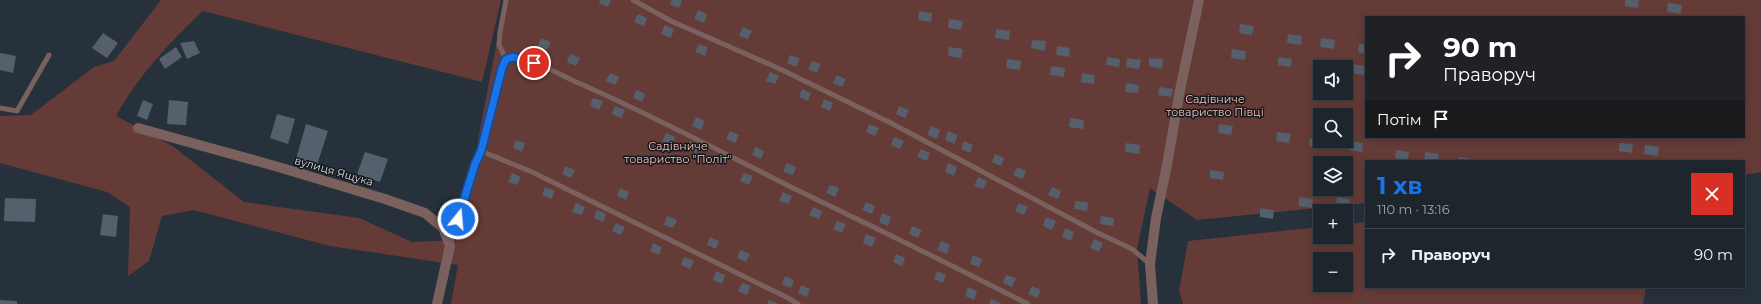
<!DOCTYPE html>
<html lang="uk">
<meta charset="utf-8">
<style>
:root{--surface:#1d252d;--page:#252d35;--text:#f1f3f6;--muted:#a0a5aa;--line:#3b4249;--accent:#1a73e8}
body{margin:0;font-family:Montserrat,sans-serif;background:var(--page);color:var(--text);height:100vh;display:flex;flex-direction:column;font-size:15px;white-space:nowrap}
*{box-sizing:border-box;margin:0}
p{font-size:13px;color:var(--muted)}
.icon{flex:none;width:22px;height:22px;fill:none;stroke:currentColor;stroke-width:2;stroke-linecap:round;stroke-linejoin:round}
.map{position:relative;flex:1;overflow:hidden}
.details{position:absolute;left:1365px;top:160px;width:380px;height:128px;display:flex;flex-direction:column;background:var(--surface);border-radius:0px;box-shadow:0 2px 10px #0003,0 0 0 1px var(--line)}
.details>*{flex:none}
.hud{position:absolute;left:1365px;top:16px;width:380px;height:122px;border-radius:0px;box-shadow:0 2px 10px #0003,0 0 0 1px var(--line);background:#202124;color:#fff;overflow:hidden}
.buttons{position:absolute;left:1313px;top:60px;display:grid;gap:8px}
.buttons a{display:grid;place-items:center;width:40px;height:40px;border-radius:0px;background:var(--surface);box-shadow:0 2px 10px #0003,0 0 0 1px var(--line);font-size:20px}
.pin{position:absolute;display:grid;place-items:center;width:34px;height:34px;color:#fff;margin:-17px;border:2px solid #fff;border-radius:50%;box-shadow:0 1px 4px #0007}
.me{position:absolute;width:44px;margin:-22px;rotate:17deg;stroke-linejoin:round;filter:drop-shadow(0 0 3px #0008)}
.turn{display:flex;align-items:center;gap:14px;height:84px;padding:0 12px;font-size:18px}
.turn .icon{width:52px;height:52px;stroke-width:2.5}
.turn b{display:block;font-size:28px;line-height:34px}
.then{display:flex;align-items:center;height:38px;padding:0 12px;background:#0003;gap:8px;font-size:15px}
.round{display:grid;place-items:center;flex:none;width:42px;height:42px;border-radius:0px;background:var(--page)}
.headline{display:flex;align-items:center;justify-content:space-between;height:68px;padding:0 12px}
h1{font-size:24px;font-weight:700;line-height:30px;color:var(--accent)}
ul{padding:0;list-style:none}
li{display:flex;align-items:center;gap:12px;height:52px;padding:0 12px;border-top:1px solid var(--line)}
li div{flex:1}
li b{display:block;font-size:15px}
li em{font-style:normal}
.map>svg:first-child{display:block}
.green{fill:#653b37;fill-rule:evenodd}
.building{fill:#55606c}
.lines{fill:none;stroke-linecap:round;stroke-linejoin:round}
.service{stroke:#7a615e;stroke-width:5}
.minor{stroke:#7a615e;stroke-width:10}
.route-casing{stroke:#114b97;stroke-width:10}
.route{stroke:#1a73e8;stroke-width:7}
.labels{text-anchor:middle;stroke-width:3;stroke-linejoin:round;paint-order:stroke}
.park-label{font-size:11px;fill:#f8c2bc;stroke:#14181d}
.street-label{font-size:11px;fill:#d7dee4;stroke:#14181d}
</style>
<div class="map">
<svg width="1761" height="304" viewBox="0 0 1761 304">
<rect width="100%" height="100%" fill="#27313c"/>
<g class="green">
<path d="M161,0H501L482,82L203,11C170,42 138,76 116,116L174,147L244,202L359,218L412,242L462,240L480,129L505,0H1761V172L1744,175V161H1366V203L1197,220L1150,188L1137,249L1141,304H451L458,265L330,246L194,210L162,216L149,261L128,276L130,207L107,192L0,163V116L31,115L94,67L114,61ZM1366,17H1744V137H1366ZM1320,67H1346V93H1320ZM1320,115H1346V141H1320ZM1320,163H1346V189H1320Z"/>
<path d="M1366,222V287H1646L1643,304H1183L1179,291L1188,241L1320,227V237H1346V224ZM1320,259H1346V285H1320Z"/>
</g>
<g class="building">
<path d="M600,0H611L608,7L599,3Z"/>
<path d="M672,0H682L679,8L670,4Z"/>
<path d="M1625,0H1639L1638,8L1625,6Z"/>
<path d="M1668,3L1682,5L1681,14L1667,12Z"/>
<path d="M698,10L707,14L704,23L694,19Z"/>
<path d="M919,11L932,13L931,22L918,20Z"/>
<path d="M638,14L647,18L644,26L634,22Z"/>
<path d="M949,19L963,21L961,30L948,28Z"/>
<path d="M1240,24L1254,26L1252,35L1239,33Z"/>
<path d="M665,25L674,29L671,38L661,34Z"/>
<path d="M743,27L752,31L748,39L739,36Z"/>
<path d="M996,29L1010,31L1009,40L995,38Z"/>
<path d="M103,33L118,43L107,58L92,48Z"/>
<path d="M1288,34L1302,36L1301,45L1287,43Z"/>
<path d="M541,38L551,42L547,50L538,46Z"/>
<path d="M1321,38L1335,40L1334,49L1320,47Z"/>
<path d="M1032,40L1046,41L1045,51L1031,48Z"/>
<path d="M194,41L200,53L187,59L180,43Z"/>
<path d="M699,44L708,47L705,56L695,52Z"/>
<path d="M1359,44L1366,45V54L1358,52Z"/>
<path d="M1057,46L1070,48L1069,57L1056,55Z"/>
<path d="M176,47L182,57L165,69L159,59Z"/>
<path d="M949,47L963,49L961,58L948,56Z"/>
<path d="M1232,49L1246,51L1245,60L1231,58Z"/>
<path d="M0,53L16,56L13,73L0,70Z"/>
<path d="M570,54L580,58L576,66L567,62Z"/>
<path d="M790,55L800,58L796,67L787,63Z"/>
<path d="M1107,57L1120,59L1119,67L1106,65Z"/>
<path d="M1278,57L1292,59L1291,67L1278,65Z"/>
<path d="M1127,58L1141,60L1139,69L1126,67Z"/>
<path d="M1149,58L1163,59L1162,69L1149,66Z"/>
<path d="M1007,59L1021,61L1020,70L1006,68Z"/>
<path d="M1315,59L1329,61L1328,67H1320V69L1314,68Z"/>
<path d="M812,61L821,64L817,73L808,69Z"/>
<path d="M1351,64L1365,66L1364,75L1350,73Z"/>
<path d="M1051,66L1065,68L1064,77L1050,75Z"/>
<path d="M531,67L540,71L536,79L527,75Z"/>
<path d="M770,72L779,76L775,84L766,81Z"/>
<path d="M610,73L619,77L615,85L606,81Z"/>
<path d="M1082,73L1095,75L1094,84L1081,82Z"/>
<path d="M837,75L846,79L842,87L833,83Z"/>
<path d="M1126,83L1139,85L1138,93L1125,92Z"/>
<path d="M1159,87L1173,89L1171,97L1158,95Z"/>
<path d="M802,89L811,93L808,101L799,97Z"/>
<path d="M636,90L645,94L642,102L633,98Z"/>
<path d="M593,98L603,101L599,110L590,106Z"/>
<path d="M824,99L833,103L830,111L821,107Z"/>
<path d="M143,100L153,104L147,120L137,116Z"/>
<path d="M169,100L188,102L186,125L167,124Z"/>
<path d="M615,106L625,110L621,118L612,114Z"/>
<path d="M899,106L909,110L905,118L896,114Z"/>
<path d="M277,114L295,119L288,144L270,138Z"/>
<path d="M696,117L705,121L701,130L692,126Z"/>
<path d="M1070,118L1084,120L1083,129L1069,127Z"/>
<path d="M306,124L328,131L317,165L296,159Z"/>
<path d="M869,124L879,128L875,136L866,132Z"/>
<path d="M1219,124L1233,126L1231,135L1218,133Z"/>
<path d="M931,126L940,130L937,139L927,135Z"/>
<path d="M730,131L739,135L735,143L726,139Z"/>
<path d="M948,131L958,135L954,144L945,140Z"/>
<path d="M1277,132L1291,134L1289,143L1276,141Z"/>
<path d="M666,133L675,137L672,145L662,142Z"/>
<path d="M894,137L904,141L900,149L891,145Z"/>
<path d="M1310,138L1323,141L1322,148L1309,146Z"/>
<path d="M516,140L525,143L522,152L513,148Z"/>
<path d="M690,141L699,145L696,153L686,149Z"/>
<path d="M964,141L973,145L970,153L961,149Z"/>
<path d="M1350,141L1363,143L1362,152L1349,150Z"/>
<path d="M1126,143L1140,145L1139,154L1125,152Z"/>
<path d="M1619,143L1633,144L1632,153L1619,151Z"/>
<path d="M1645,145L1659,147L1658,156L1644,154Z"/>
<path d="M755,147L764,151L761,159L752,155Z"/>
<path d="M921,149L930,153L927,161L917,157Z"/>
<path d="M1396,150L1409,152L1408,161L1395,158Z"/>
<path d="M365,152L388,159L380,182L357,174Z"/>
<path d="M1425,152L1439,154L1438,161H1424Z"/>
<path d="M714,154L723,158L720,166L711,162Z"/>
<path d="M995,154L1004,158L1001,166L992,162Z"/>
<path d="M1459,157L1473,159L1472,161H1458Z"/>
<path d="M787,163L796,167L793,175L783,172Z"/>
<path d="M948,163L957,167L954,176L945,172Z"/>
<path d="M565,166L575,170L571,178L562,174Z"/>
<path d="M1017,167L1026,171L1023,179L1013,175Z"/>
<path d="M1210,170L1224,172L1223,180L1210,178Z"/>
<path d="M512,173L521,177L517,185L508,182Z"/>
<path d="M744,173L753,176L749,185L740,181Z"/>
<path d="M978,177L987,181L983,189L974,186Z"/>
<path d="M830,185L839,188L835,197L826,193Z"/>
<path d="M545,187L555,191L551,199L542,195Z"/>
<path d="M1052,187L1061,191L1058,199L1048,195Z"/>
<path d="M620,188L629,192L626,200L617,196Z"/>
<path d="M783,192L792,196L788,204L779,201Z"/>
<path d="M1299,197L1313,199L1312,208L1299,206Z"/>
<path d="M1337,197L1350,199L1349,208L1336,206Z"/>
<path d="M5,198L36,199L35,222L4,221Z"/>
<path d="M1075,201L1088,202L1087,211L1074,209Z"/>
<path d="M866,202L875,206L872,214L862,210Z"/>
<path d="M576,203L585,207L582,215L572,212Z"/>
<path d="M1019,203L1028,207L1024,215L1015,211Z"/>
<path d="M813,207L822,211L819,219L809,215Z"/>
<path d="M1260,208L1274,210L1273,219L1260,217Z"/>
<path d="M597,210L606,214L603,222L594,218Z"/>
<path d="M882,213L891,217L888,226L879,222Z"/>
<path d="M103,214L118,216L116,237L100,235Z"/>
<path d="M667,216L677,220L673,228L664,225Z"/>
<path d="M1101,216L1114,218L1113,226L1100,224Z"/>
<path d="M1046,217L1056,221L1052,230L1043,226Z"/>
<path d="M837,221L846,224L842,233L833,229Z"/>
<path d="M616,223L625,227L621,235L612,231Z"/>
<path d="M912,226L922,230L918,238L909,234Z"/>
<path d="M1065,228L1074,232L1071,241L1062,237Z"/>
<path d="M866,234L876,238L872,247L863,243Z"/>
<path d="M710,237L719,241L716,249L707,245Z"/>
<path d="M1094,239L1103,243L1099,252L1090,248Z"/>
<path d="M941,241L950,245L947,254L937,250Z"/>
<path d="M653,243L662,247L659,255L650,251Z"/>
<path d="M740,250L750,254L746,262L737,258Z"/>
<path d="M896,254L905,258L902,266L893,262Z"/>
<path d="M973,255L982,259L979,267L970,264Z"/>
<path d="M684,257L694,261L690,269L681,265Z"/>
<path d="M716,271L725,275L722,284L713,280Z"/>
<path d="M937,271L946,275L943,283L934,279Z"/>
<path d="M1006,275L1016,278L1012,287L1003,283Z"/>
<path d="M785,276L794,280L791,288L782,284Z"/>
<path d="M742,283L751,286L747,295L738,291Z"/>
<path d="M801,285L810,289L807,297L798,293Z"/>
<path d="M1032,286L1041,290L1037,298L1028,294Z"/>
<path d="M968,287L977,291L974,300L965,296Z"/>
<path d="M991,299L1001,303L1000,304H989Z"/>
<path d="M0,300L17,301V304H0Z"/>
<path d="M769,300L779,304H767Z"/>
</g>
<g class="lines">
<g class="service">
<path d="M633,0L671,21L780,69L889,122L1096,232L1132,249L1150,264"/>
<path d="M506,59L499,45L500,32L506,0"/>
<path d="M0,108L17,111L49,55"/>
<path d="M481,151L502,68L506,59C525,54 556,73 574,81C650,114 723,153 797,190C874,227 951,265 1028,304"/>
<path d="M450,245L475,164L481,151L532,172L788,298L798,304"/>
</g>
<g class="minor">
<path d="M138,128L275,166L385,199L425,213L443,228L450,246L437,304"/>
<path d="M1153,304L1150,264L1156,218L1167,165L1180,90L1199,0"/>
</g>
</g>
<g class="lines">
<defs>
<path id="route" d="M458,219L475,164L481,151L502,68L506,59L513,57L534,63"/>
</defs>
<use href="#route" class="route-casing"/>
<use href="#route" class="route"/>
</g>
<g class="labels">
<g class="park-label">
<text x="1215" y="103">Садівниче<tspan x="1215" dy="13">товариство Півці</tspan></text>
<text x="678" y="150">Садівниче<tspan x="678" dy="13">товариство "Політ"</tspan></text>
</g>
<g class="street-label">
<text transform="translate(334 171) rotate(16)" y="4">вулиця Ящука</text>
</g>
</g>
</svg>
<div class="buttons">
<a><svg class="icon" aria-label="sound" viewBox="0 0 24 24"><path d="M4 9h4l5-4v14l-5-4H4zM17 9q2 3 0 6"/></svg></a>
<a><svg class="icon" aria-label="search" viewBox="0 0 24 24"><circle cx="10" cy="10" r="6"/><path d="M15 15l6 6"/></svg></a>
<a><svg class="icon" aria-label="layers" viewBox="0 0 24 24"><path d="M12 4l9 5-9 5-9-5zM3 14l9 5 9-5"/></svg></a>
<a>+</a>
<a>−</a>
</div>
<div class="pin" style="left:534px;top:63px;background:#d93025"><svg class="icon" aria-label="arrive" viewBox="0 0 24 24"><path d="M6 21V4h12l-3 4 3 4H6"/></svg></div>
<svg class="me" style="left:458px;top:219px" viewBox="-20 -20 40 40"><circle r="17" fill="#1a73e8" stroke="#fff" stroke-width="3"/><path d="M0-11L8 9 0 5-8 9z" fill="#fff"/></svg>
<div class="hud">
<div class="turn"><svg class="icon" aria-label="right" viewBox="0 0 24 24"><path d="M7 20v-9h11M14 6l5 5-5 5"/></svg><div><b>90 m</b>Праворуч</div></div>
<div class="then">Потім<svg class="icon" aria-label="arrive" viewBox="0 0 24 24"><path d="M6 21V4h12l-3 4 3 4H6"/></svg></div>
</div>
<section class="details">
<div class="headline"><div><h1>1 хв</h1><p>110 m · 13:16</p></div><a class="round" style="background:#d93025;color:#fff"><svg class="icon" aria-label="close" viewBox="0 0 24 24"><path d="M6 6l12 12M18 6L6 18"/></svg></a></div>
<ul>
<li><svg class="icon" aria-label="right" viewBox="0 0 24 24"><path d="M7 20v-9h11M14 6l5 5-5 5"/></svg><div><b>Праворуч</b></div><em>90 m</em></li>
</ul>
</section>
</div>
